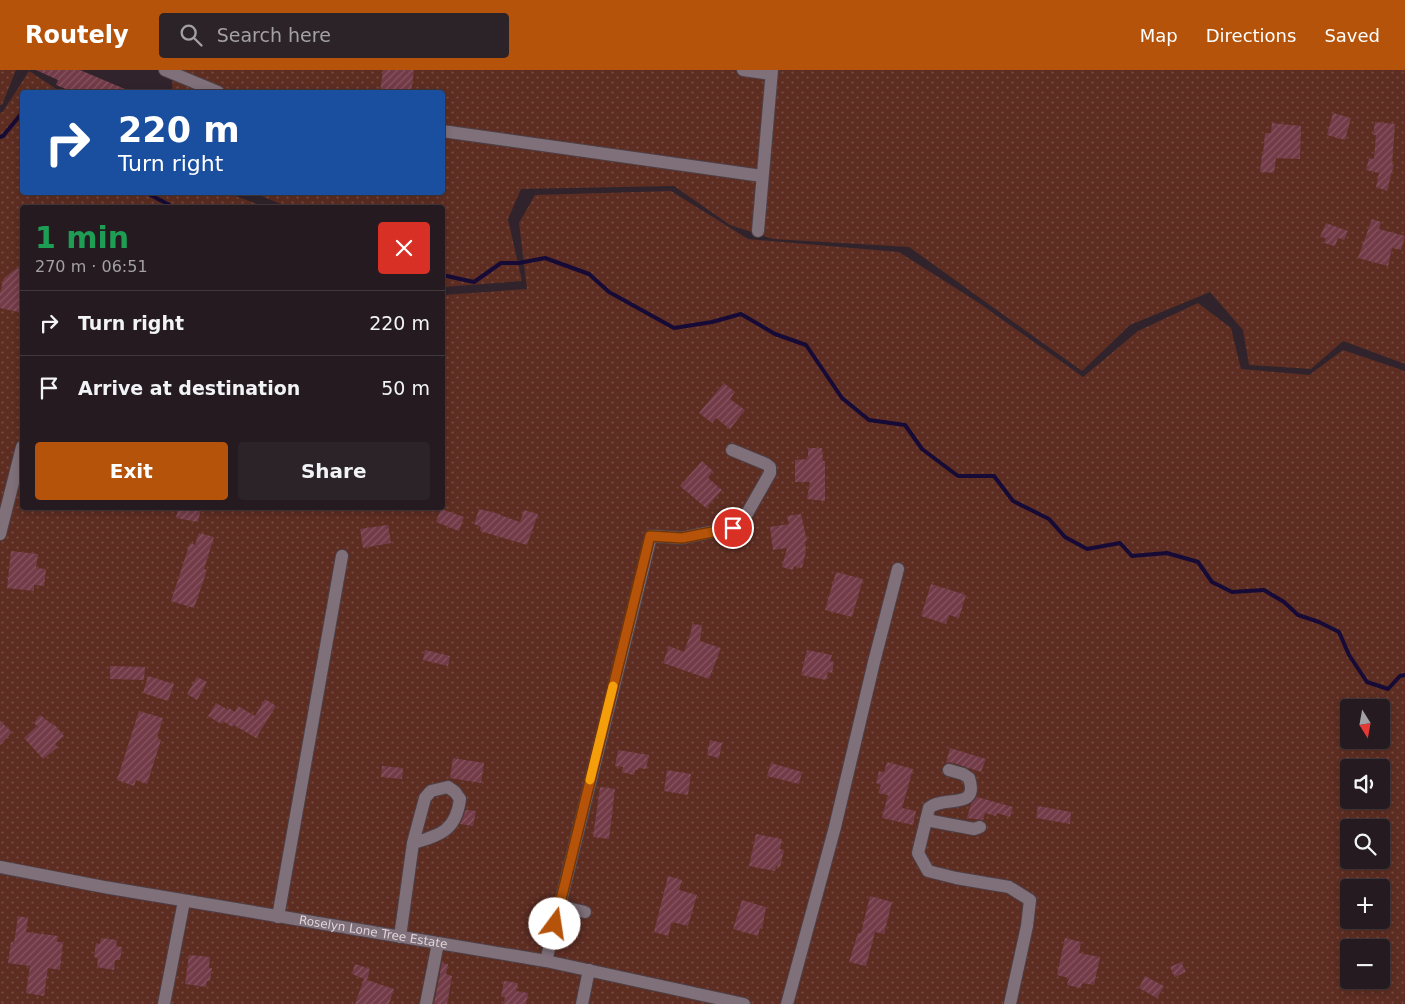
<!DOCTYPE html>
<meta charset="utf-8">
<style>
:root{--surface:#241a20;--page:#2c2329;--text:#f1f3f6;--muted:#a3a1a5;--line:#41383e;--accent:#b45309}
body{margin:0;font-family:"DejaVu Sans",sans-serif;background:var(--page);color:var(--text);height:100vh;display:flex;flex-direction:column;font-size:19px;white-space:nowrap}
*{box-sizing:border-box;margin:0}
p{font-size:16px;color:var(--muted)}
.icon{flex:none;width:28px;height:28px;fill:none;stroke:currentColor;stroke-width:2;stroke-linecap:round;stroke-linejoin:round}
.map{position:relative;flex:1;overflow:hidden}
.drawer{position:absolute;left:20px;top:135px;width:425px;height:305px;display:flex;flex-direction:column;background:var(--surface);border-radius:5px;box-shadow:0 2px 8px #0003,0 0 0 1px var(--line)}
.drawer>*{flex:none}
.hud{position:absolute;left:20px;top:20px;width:425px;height:105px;border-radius:5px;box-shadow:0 2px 8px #0003,0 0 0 1px var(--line);background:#1a4fa0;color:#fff;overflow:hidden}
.needle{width:32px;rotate:169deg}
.buttons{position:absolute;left:1340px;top:629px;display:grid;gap:10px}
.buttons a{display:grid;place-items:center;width:50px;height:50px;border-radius:5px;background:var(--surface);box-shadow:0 2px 8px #0003,0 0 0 1px var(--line);font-size:25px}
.pin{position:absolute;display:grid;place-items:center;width:42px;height:42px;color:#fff;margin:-21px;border:2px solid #fff;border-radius:50%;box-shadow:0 1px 5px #0007}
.me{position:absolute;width:55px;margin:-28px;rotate:14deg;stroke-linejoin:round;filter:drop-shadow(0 0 4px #0008)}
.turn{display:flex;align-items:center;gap:18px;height:105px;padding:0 15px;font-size:22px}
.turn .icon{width:65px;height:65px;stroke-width:2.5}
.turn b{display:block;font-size:35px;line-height:42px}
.round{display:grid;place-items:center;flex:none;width:52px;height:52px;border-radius:5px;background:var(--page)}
.overview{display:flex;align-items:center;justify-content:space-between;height:85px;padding:0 15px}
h1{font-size:30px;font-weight:600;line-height:38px;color:#1e9e55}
.primary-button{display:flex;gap:10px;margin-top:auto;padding:10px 15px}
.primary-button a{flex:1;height:58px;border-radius:5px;background:var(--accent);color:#fff;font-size:20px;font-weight:600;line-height:58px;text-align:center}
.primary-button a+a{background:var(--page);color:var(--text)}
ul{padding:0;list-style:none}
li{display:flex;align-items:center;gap:15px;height:65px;padding:0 15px;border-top:1px solid var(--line)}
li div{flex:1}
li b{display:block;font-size:19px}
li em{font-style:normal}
header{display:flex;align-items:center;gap:30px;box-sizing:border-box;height:70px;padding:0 25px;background:var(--accent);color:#fff}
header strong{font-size:24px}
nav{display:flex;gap:28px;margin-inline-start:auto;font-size:18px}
.search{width:350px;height:45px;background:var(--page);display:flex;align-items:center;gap:12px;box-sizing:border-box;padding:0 18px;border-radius:5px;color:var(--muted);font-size:19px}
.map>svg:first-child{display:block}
.garden{fill:url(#garden-dots);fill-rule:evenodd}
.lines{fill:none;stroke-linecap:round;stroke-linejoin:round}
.stream{stroke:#160b36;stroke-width:4}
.building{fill:url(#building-hatch)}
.minor-casing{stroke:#4c4048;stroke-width:14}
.minor{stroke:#807079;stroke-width:12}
.route-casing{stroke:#753606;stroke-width:12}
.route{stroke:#b45309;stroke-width:9}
.slow{stroke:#f59e0b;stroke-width:9}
.labels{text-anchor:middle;stroke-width:4;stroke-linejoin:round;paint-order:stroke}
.street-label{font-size:12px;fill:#dfd5db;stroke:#261a22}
</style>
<header>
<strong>Routely</strong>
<div class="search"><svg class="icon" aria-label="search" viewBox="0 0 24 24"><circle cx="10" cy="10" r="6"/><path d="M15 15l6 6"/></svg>Search here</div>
<nav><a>Map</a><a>Directions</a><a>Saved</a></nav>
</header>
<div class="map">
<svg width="1405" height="934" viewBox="0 0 1405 934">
<defs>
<pattern id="garden-dots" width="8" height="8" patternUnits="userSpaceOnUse" patternTransform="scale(1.25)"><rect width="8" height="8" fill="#5d2d22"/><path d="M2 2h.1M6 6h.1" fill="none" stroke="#744b42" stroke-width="1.8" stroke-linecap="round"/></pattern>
<pattern id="building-hatch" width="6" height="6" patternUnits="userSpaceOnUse" patternTransform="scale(1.25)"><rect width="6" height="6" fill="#723b47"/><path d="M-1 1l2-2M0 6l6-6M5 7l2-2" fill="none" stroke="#865661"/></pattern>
</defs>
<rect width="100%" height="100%" fill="#30232b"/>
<g class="garden">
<path d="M0,0H16L2,35H0Z"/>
<path d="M173,0H1405V294L1343,271L1311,299L1249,295L1243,260L1210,222L1130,255L1082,301L909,177L773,169L730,155L674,116L521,119L508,149L522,211L443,217L442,138L288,137L254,123L442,122V22H172Z"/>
<path d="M29,1L61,22H22V122L227,123L266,137L22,138V438H442L443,225L527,219L519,153L535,125L671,121L748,169L899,182L979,233L1083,307L1138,261L1198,233L1231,258L1241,299L1309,305L1343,280L1405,301V934H0V42L2,43ZM1349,638H1381V670H1349ZM1349,698H1381V730H1349ZM1349,758H1381V790H1349ZM1349,818H1381V850H1349ZM1349,878H1381V910H1349Z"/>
</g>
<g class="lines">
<g class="stream">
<path d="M0,67L3,66L22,43"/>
<path d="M145,122L175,138"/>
<path d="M442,205L474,212L501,193H519L545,188L589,204L609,222L674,258L712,252L741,244L775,264L806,275L842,328L869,350L905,355L922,379L958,406H994L1013,431L1049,449L1065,467L1087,479L1120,473L1132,486L1167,483L1198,492L1212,512L1232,522L1264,520L1284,532L1298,545L1319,552L1339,562L1349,585L1367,612L1388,619L1400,606L1405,605"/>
</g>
</g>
<g class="building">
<path d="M36,0H80L132,22H73L56,15L58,10Z"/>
<path d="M383,0H414L411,22H380Z"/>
<path d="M1333,43L1351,48L1345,70L1327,65Z"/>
<path d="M1375,52L1395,54L1392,94H1394L1387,121L1376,117L1379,103L1366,100L1369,88L1374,89L1376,65H1373Z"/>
<path d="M1272,53L1301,56L1300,89L1276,88L1274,103L1260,102L1262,84L1263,85L1265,63H1271Z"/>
<path d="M1372,149L1381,152L1379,159L1405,166L1401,180L1392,178L1388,196L1358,188Z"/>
<path d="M1326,153L1348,161L1344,170L1338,168L1335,176L1324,173L1326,168L1320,167Z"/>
<path d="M22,198V243L0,238V223L4,208L16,199Z"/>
<path d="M724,313L735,322L730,329L745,340L730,359L716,348L712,353L699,343Z"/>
<path d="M808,378H822L823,391H825V431L807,429L810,412H795V390L808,389Z"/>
<path d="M702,391L713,401L708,408L722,420L706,438L680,416Z"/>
<path d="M178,438H201L198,452L176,448Z"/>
<path d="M441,439L464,447L459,461L436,452Z"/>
<path d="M479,439L500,444V445L520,452L524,440L538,444L527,475L480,461L481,457L474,454Z"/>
<path d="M801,444L807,471H805L806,481L802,498L794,496L793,500L782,497L787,478L773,480L770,457L789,454L787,446Z"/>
<path d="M388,455L391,473L363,478L360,459Z"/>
<path d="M199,463L214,467L204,499L207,500L194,538L171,531L190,473L195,475Z"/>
<path d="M11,481L38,484L36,498L46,499L44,516L34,515V521L7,518Z"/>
<path d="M836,502L863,509L852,547L825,540Z"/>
<path d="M931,514L966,525L959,548L949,545L946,554L921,546Z"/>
<path d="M692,554L702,555L700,571L721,578L709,609L663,593L669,576L684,582L691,562Z"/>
<path d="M425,580L450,586L448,596L423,590Z"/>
<path d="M807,580L832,585L830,591L834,592L832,603L828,602L826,610L801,605Z"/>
<path d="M110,596L145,597L144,610L110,609Z"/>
<path d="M148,606L174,614L168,631L143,623Z"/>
<path d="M197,607L207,612L197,630L187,624Z"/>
<path d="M265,629L276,636L256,668L234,655L232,657L223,651L221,654L208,646L216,633L228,640L229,638L235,642L238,636L255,646Z"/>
<path d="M139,641L163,648L157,668L161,670L147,714L136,710L134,716L117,710Z"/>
<path d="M40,645L53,655L54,654L64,666L55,674L58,677L43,689L24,668L37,656L34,653Z"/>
<path d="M0,651L12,662L0,675Z"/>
<path d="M710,670L722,673L719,688L707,685Z"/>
<path d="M950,678L986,689L981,702L951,692L946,693Z"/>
<path d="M618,680L649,685L646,699L639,698L638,700H635L634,705L622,702L623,697L615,696Z"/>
<path d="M453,688L484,693L481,713L450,708Z"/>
<path d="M887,692L913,699L902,738L916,741L913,755L882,748L888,725L878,723L881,715L876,713L879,701L884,703Z"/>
<path d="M771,693L802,702L799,714L767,706Z"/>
<path d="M382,696L403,698L402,709L381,707Z"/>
<path d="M667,700L691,704L688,725L664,721Z"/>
<path d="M600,717L615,719L609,769L593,767Z"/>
<path d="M977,727L1013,737L1010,747L997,743L996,746L985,743L983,750L967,748L971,734Z"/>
<path d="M1038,736L1071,742L1070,754L1036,748Z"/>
<path d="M466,740L476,741L473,756L460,754Z"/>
<path d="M756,764L782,769L780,779L784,780L780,797L776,796L775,801L749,796Z"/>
<path d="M668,806L682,810L679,820L697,825L688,856L672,852L668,866L654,862Z"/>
<path d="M870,826L892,832L884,864L875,862L866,896L849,892L858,863H861Z"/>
<path d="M742,830L766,837L762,859L760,858L758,866L733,859Z"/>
<path d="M18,846L28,848L26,862L58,866L57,872H63L60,900L48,898L44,926L26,923L30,896L8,893L11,872L14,873Z"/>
<path d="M101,868L117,870L116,876L122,877L120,890H115L114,900L97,897L98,888L94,887L96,873L100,874Z"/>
<path d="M1065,868L1081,872L1079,883L1100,887L1094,915L1082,913L1081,918L1067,915L1069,908L1057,905Z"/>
<path d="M189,885L210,887L209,898H212L210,911H207L206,917L185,914Z"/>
<path d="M1181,892L1186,902L1175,907L1170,897Z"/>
<path d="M442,893L448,894L446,904L452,906L447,934H434Z"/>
<path d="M355,894L370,899L367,910L394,919L389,934H355L364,909L352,904Z"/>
<path d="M1145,906L1164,916L1157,928L1139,918Z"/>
<path d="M504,911L518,913L516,921L528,923L526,934H504L505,927H501Z"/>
</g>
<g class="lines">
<defs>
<g id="minor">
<path d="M165,0L218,22"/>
<path d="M743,0L771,4"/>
<path d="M442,61L762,106"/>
<path d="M758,161L772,0"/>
<path d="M0,464L22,377"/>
<path d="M949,700L963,704L969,708C980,741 943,725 929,738L918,783L928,801L956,808L1009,817L1030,830L1027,856L1010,934"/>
<path d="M926,750L974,759L980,757"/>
<path id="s1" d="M0,797L104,817L546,891L744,934"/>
<path d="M559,836L585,842"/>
<path d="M278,847L342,486"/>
<path d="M400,867L413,773L425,728L431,721L448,717L455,722L460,729C456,761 440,765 413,773"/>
<path d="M546,891L651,466L682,468L740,456L770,403V397L766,394L732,380"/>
<path d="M164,934L184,831"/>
<path d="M426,934L438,873"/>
<path d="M582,934L589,900"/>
<path d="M787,934L835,757L874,592L898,499"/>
</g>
</defs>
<use href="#minor" class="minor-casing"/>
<use href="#minor" class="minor"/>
</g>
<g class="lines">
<defs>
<path id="route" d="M555,854L650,466L682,468L733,458"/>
</defs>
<use href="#route" class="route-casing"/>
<use href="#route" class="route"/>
<path class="slow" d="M590,710L613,616"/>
</g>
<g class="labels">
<g class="street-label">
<text dy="4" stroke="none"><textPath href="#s1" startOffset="379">Roselyn Lone Tree Estate</textPath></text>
</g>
</g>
</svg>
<div class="buttons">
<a><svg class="needle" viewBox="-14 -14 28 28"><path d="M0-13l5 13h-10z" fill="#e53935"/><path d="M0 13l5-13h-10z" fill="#a3a1a5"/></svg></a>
<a><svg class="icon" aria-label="sound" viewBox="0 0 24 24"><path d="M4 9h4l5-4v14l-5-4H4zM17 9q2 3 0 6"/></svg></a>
<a><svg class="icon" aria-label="search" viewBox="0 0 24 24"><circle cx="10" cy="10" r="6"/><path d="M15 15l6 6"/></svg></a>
<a>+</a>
<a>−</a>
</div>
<div class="pin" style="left:733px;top:458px;background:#d93025"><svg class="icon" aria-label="arrive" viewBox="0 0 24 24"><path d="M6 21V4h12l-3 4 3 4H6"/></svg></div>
<svg class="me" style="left:555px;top:854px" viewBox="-20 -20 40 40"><circle r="19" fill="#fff"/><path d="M0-13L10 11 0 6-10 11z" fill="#b45309"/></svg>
<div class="hud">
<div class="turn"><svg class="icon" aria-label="right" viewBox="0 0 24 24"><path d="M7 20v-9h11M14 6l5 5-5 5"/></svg><div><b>220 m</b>Turn right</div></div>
</div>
<section class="drawer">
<div class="overview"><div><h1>1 min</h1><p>270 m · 06:51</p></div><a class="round" style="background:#d93025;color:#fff"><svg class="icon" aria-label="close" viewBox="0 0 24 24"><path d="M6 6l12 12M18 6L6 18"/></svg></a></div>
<ul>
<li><svg class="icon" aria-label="right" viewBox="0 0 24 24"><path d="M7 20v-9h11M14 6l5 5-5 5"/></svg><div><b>Turn right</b></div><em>220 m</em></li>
<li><svg class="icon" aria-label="arrive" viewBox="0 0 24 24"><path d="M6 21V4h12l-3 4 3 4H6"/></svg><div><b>Arrive at destination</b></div><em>50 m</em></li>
</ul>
<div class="primary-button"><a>Exit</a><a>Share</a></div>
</section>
</div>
